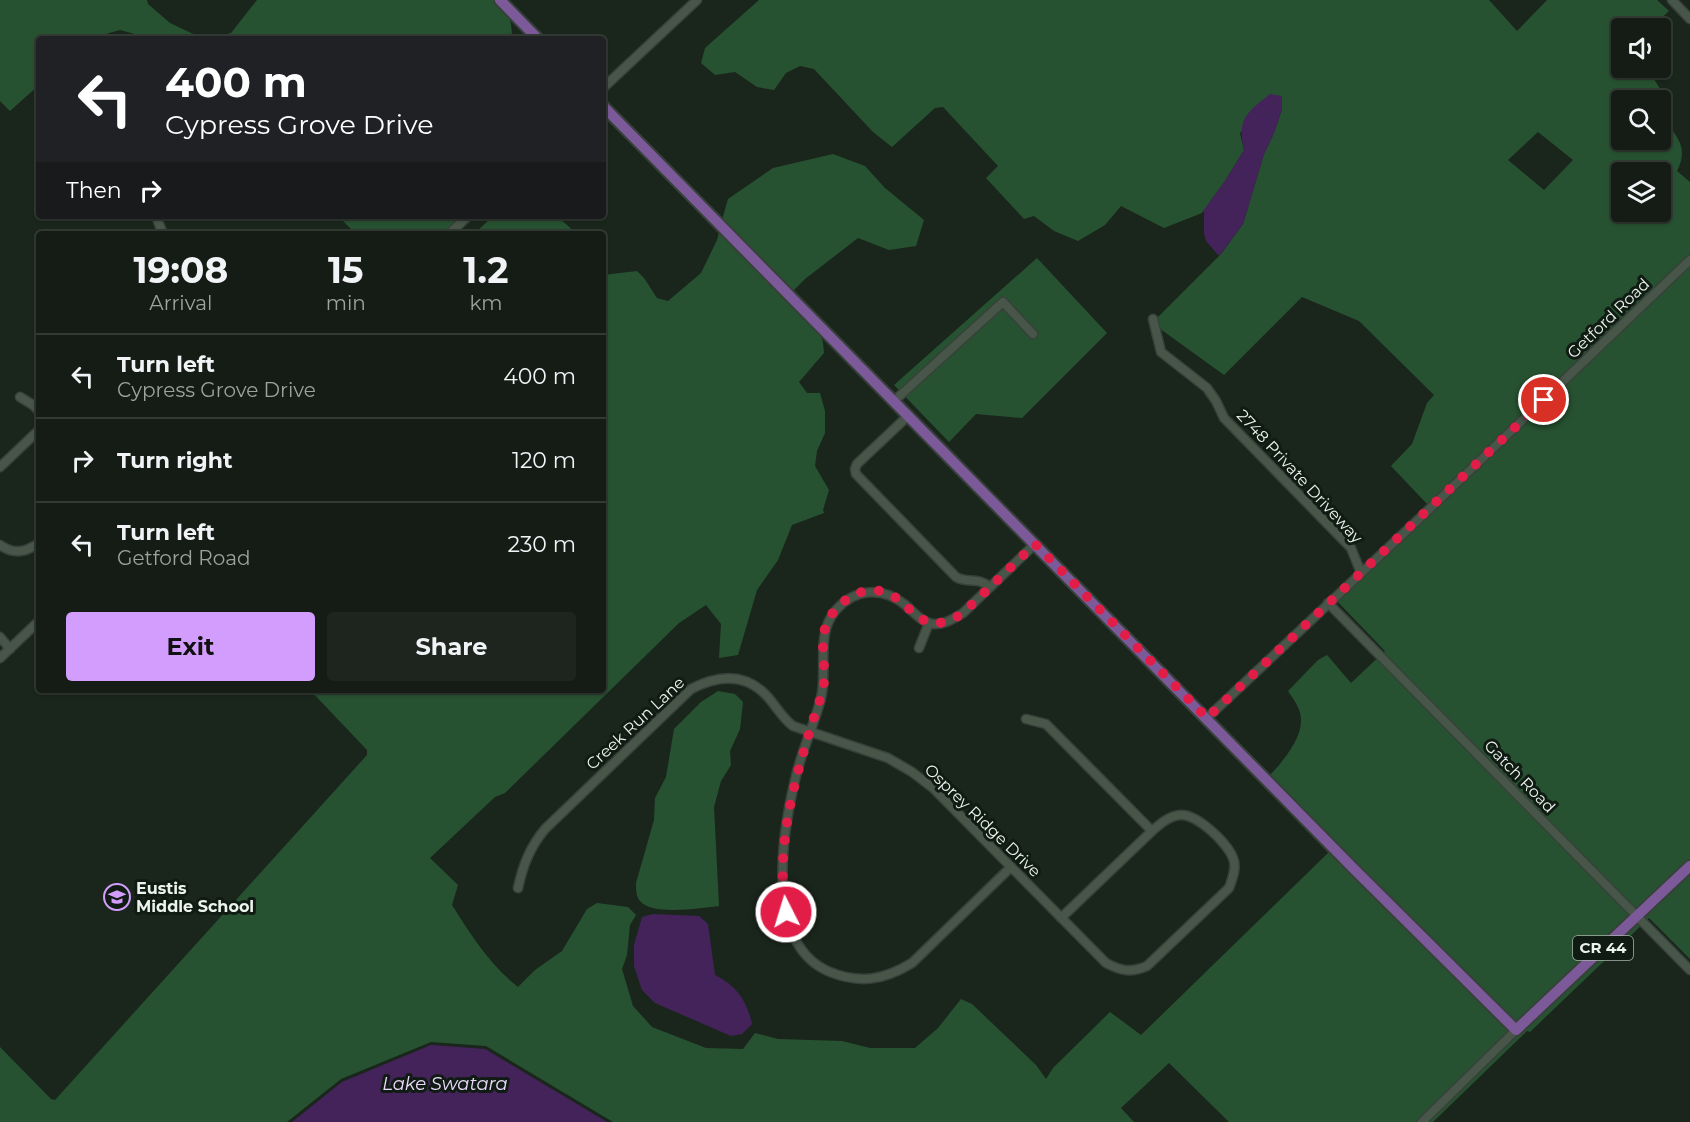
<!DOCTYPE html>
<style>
:root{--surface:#141c15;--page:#1d251e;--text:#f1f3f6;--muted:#9da1a0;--line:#333a34;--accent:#d29dfd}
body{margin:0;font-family:Montserrat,sans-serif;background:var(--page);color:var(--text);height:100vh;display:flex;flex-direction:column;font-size:22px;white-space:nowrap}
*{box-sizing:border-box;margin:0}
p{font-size:20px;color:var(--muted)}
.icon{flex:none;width:33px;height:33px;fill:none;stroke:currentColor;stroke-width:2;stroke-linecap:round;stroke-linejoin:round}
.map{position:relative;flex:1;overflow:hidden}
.sheet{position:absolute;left:36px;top:231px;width:570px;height:462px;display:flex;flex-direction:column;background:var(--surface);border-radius:6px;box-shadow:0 2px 4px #0004,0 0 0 2px var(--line)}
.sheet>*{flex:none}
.banner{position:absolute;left:36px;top:36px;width:570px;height:183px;border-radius:6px;box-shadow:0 2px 4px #0004,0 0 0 2px var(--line);background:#202124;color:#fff;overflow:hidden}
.fabs{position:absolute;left:1611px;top:18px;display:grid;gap:12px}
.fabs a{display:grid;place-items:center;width:60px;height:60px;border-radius:6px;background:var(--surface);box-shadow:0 2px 4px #0004,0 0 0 2px var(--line);font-size:30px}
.pin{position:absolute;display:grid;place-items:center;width:51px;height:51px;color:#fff;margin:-26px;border:3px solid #fff;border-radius:50%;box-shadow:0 2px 6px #0007}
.me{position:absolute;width:66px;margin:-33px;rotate:355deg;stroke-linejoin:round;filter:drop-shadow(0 0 4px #0008)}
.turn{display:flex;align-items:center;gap:21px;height:126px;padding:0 30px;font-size:27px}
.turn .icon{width:78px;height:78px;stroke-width:2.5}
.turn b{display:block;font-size:42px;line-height:51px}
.then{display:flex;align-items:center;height:57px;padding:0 30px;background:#0003;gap:12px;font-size:22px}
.eta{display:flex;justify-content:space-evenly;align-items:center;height:102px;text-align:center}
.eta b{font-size:36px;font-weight:700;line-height:42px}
.button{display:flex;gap:12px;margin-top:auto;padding:12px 30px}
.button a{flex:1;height:69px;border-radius:6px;background:var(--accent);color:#111;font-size:24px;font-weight:700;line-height:69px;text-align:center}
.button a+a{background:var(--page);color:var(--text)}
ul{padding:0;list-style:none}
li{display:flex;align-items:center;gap:18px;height:84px;padding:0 30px;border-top:2px solid var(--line)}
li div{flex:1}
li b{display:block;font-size:22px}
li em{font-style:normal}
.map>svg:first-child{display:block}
.green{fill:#275231;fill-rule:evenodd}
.water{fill:#44235b}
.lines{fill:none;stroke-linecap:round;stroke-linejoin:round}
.minor-casing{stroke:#374139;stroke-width:11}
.major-casing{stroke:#374139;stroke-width:14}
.minor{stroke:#48564a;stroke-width:8}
.major{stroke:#7c5a9a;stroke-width:10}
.route{stroke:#e11d48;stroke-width:10;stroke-dasharray:0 18}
.labels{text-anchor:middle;stroke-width:6;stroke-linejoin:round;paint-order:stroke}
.shield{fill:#101c13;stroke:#a9b2ab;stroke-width:1.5}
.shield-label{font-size:15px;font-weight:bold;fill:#ebf3ec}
.street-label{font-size:16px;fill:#ebf3ec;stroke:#101c13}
.poi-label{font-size:16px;font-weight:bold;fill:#ebf3ec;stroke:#101c13;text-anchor:start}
.water-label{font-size:18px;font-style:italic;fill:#eddbfe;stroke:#101c13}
</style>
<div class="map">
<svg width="1690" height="1122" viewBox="0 0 1690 1122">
<rect width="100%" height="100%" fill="#1a261c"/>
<g class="green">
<path d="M0,0H147L148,4L170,23L204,39H153L120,30L88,39H39V85L10,111L0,101Z"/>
<path d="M257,0H495C509,14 512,18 512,39H207L231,33Z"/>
<path d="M759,0H1489L1517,31L1547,0H1657L1669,11L1651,28H1622V68H1647L1659,87L1660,100H1622V140H1660L1661,111V115C1675,135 1690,146 1677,171L1690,182V254L1428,505L1391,466L1412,444L1427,403L1434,395L1359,321L1302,297L1224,375L1152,323L1221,254L1243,224L1264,154L1274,133L1282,109V96L1240,133L1244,150L1225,181L1202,213L1164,228L1121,206L1105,225L1078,241L1054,231L1034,216L1024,219L986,178L998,166L943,107L935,108L892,147L873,132L814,69L800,66L786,73L774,90L757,87L735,72L715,75L701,63L705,48ZM1538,132L1573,160L1544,190L1508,160ZM1622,172H1660V212H1622Z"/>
<path d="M833,154L865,166L885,188L924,220L916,246L889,250L858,238L805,279L792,292L722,220L728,199L773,168Z"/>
<path d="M338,216H462L443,234H356Z"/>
<path d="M493,216H557L577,234H474Z"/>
<path d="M720,228L803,319C820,329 823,334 824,353L799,382L807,393H820L825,411V433L817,451L815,466L829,490L823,510L824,513L792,525L778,560L757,590L738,655L719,658L721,624L706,605L679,623L505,793L495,797L430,858L458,885L452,905C470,934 491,966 518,987L535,970L562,951L587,909L597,903L628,907L636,915L630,925L627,955L622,969L633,1006L652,1027L706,1048L743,1049L755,1033L778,1039L842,1041L870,1048H915L938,1028L961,999L972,1004L1036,1065L1046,1079L1053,1068L1110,1012L1141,1035L1331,850L1511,1029L1416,1122H1229L1169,1063L1121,1108L1134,1122H613L486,1046L431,1042L341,1079L287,1122H0V1047L51,1099L55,1100L367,755V750L310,690H603V275L637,271L644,278L657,298L668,301L701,273L717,240Z"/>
<path d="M1037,258L1107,333L1022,418L976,414L949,442L894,385Z"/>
<path d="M1690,266V860L1516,1024L1485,995L1269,776C1281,764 1302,739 1301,720C1301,709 1294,700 1288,691L1318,660L1327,655L1351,683L1385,651L1337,601L1424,520Z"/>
<path d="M718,691L735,694L743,702L740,729L730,751L731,765L721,781L714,807L719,906C702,908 651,916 640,901C636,896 636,889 636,883L654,820L655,798L666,777L674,729L701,702Z"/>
<path d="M1690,872V959L1649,918L1530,1032L1527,1031L1433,1122H1428L1523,1029Z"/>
</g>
<g class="water">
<path d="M1270,94L1282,96V109L1274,133L1264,154L1243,224L1219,256L1206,241L1204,234V210L1225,181L1244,150C1237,119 1246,113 1270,94Z"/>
<path d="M653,914L699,916L708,924L715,975C736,985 747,1001 752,1024L742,1034L731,1036L655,1003L642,990L634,966V945L642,917Z"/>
<path d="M431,1045L485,1049L607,1122H292L342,1082Z"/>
</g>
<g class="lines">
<defs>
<g id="minor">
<path d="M1672,0L1690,19"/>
<path d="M603,88L697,0"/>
<path d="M156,216L163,234"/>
<path d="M449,234L468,216"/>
<path d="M1153,319L1161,352L1207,388L1216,401L1224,418L1351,548L1361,573"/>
<path d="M20,397L33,405L39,411"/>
<path d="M894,401L1003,302L1033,334"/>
<path d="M909,415L857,464L855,469L856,474L956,577C968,584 977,576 990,587"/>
<path d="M0,467L39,430"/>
<path d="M0,545C14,555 26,552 39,543"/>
<path d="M1328,603L1690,970"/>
<path d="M0,637L10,649"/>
<path d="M919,648L929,623"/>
<path d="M0,658L39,621"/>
<path d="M1207,718L1421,517L1690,260"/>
<path d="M1026,719L1046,724L1152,831"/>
<path d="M1011,867L912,963C884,980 860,984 830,972C764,945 782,835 795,780C801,752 814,726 821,698C828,669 815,634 836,610C854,589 882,586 904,604C912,610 919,620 929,623C941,627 953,619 963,613L1035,544"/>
<path d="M518,888C523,865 530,847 545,829L691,689C716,676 743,672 765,694C775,704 781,717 793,726L888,758L912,772L933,788L1106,963C1121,971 1131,973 1147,966L1229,888C1232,879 1236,871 1234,861C1230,845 1197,813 1180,815C1169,816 1160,824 1152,831L1061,918"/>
<path d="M1422,1122L1516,1030"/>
</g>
<g id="major">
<path d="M500,0L538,39"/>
<path d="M603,106L1355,870L1516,1030L1690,866"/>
</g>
</defs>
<use href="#minor" class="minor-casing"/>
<use href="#major" class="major-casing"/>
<use href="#minor" class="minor"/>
<use href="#major" class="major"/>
</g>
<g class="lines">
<path class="route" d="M786,912C776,853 791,793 808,737C812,720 819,706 823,689C827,668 819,646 826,625C831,611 847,596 862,592C911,579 910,648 963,613L1035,544L1207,718L1544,400"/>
</g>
<defs>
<symbol id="school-ring" viewBox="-11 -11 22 22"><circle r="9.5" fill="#101c13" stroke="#d29dfd" stroke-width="1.5"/><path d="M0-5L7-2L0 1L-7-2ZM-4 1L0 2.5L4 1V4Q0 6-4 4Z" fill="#d29dfd"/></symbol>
</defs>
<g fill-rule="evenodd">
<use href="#school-ring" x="102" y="882" width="30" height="30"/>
</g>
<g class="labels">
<rect class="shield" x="1573" y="936" width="60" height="24" rx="4.5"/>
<g class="shield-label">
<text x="1603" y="953">CR 44</text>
</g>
<g class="street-label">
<text transform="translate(1608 318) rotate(-44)" y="6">Getford Road</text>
<text transform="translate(1300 476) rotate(47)" y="6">2748 Private Driveway</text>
<text transform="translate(635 723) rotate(-43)" y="6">Creek Run Lane</text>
<text transform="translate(1520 776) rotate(46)" y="6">Gatch Road</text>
<text transform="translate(983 820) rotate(44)" y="6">Osprey Ridge Drive</text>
</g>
<g class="poi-label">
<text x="136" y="894">Eustis<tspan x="136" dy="18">Middle School</tspan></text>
</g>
<g class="water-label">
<text x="445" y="1090">Lake Swatara</text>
</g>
</g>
</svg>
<div class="fabs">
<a><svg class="icon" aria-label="sound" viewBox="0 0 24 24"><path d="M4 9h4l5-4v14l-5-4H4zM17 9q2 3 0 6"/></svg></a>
<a><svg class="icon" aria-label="search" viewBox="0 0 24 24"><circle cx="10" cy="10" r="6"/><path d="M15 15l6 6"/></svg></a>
<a><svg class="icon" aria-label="layers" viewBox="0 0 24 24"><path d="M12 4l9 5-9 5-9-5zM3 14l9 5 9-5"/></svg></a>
</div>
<div class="pin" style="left:1544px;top:400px;background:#d93025"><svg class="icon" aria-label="arrive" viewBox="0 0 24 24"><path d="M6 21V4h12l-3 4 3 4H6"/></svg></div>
<svg class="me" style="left:786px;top:912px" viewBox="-20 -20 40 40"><circle r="17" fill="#e11d48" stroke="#fff" stroke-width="3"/><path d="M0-11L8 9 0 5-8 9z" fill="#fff"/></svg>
<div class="banner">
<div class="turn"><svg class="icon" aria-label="left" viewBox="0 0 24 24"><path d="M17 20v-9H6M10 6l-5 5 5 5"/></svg><div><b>400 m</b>Cypress Grove Drive</div></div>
<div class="then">Then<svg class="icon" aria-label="right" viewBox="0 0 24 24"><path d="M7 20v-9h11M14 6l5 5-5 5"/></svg></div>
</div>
<section class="sheet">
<div class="eta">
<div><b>19:08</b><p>Arrival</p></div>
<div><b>15</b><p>min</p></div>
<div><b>1.2</b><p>km</p></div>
</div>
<ul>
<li><svg class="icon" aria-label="left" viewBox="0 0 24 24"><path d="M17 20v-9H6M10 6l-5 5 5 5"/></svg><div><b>Turn left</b><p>Cypress Grove Drive</p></div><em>400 m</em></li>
<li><svg class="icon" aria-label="right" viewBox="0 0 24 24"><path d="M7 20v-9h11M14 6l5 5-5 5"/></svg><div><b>Turn right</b></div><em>120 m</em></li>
<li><svg class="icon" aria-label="left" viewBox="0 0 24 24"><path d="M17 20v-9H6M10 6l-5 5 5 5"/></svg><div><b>Turn left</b><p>Getford Road</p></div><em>230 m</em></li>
</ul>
<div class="button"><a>Exit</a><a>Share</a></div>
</section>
</div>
